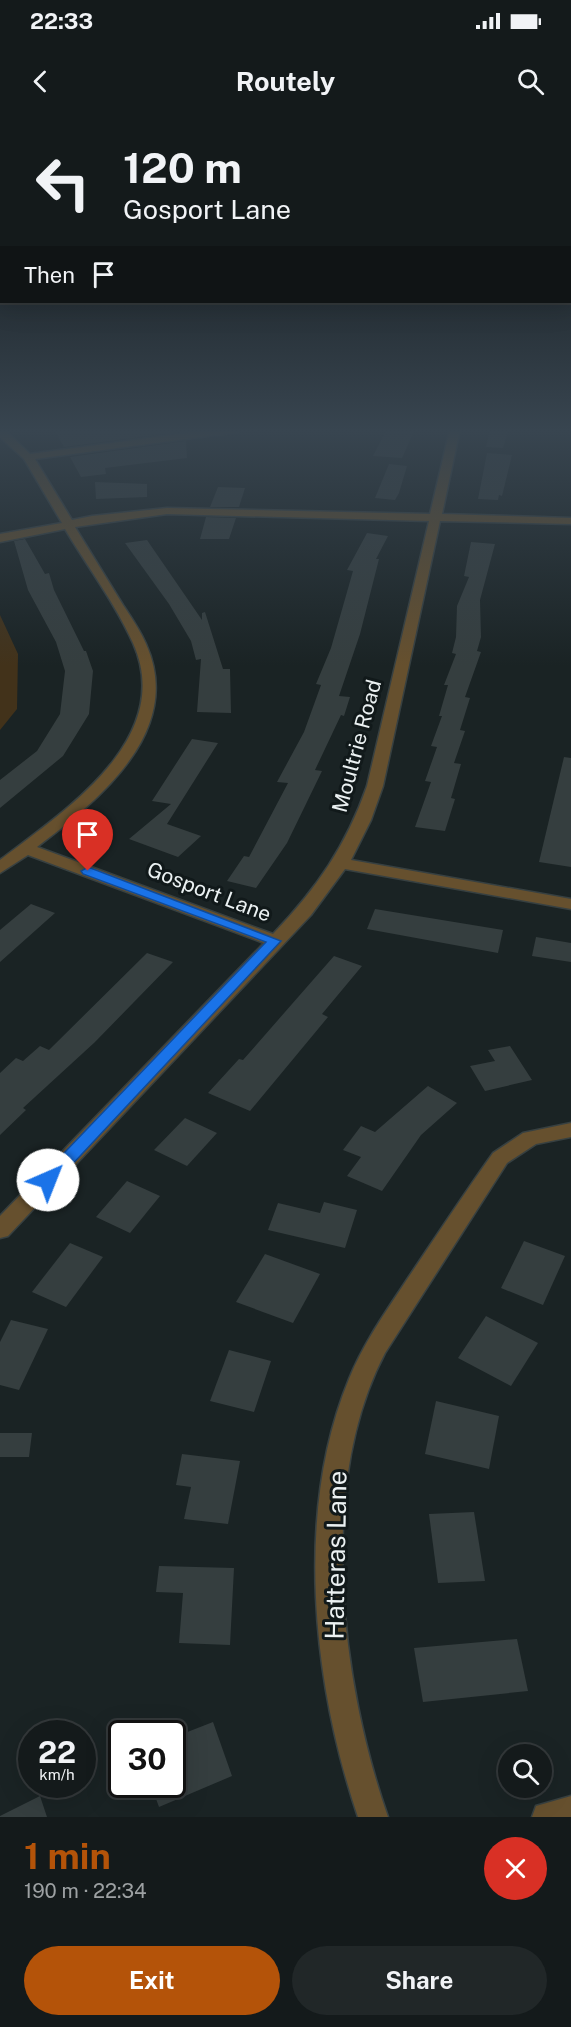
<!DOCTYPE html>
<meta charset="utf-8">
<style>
:root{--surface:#141a1b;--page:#212728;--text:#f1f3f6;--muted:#9da1a3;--line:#33383a;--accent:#b45309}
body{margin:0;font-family:"Public Sans",sans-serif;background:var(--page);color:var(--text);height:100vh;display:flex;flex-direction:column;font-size:22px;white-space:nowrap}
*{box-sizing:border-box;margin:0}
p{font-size:20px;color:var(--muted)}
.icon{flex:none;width:33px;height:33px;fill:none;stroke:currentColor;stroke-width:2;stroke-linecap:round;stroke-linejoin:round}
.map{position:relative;height:1697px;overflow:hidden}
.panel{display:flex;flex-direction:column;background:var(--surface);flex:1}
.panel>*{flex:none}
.banner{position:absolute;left:0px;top:0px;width:572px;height:183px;box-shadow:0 6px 24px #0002,0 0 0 2px var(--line);background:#141a1b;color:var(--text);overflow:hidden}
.fabs{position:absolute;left:498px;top:1624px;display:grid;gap:12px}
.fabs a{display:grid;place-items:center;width:54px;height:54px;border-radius:50%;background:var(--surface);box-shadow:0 6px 24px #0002,0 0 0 2px var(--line);font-size:30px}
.speed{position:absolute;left:18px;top:1600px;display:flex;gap:12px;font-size:30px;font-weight:700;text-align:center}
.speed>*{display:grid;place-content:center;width:78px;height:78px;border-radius:50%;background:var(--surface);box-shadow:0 6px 24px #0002,0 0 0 2px var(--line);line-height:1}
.speed small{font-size:15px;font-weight:400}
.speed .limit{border:3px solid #111;border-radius:9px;background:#fff;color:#111}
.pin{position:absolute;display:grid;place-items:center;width:51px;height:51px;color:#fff;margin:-62px -26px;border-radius:50% 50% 50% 0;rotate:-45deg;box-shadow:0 0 6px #0007}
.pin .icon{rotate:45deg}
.me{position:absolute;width:66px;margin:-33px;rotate:44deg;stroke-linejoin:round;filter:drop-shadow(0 0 4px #0008)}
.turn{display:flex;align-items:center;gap:21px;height:126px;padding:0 24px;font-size:27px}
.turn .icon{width:78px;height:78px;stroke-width:2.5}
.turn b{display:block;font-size:42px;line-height:51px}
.then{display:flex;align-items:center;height:57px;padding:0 24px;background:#0003;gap:12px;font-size:22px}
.round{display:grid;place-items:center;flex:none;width:63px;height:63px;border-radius:32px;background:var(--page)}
.summary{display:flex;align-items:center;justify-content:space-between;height:102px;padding:0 24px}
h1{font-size:36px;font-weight:700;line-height:45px;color:var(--accent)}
.action{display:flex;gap:12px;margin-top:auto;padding:12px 24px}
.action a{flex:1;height:69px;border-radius:36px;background:var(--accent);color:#fff;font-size:24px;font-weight:700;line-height:69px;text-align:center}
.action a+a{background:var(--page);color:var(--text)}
.status{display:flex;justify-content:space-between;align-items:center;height:42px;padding:0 30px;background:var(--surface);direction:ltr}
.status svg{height:16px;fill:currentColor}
header{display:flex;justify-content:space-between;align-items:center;height:78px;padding:0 24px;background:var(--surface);font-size:27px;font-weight:700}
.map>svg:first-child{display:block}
.green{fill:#42321a}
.building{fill:#353e3f}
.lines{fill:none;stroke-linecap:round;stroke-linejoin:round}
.minor-casing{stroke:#374041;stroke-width:3}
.minor{fill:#66502e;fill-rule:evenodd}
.route{fill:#1a73e8;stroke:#114b97;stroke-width:1.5}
.labels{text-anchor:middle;stroke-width:6;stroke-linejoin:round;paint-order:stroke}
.street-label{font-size:21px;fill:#ebf1f2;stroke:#11191a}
.near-street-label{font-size:26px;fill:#ebf1f2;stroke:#11191a}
</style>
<div class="status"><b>22:33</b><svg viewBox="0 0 49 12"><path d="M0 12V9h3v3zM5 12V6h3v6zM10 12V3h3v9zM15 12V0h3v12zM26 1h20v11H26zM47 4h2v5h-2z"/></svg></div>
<header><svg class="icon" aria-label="back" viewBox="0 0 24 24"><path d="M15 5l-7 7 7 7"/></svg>Routely<svg class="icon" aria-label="search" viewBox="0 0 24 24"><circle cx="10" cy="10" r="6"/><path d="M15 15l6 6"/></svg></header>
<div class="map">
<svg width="571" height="1697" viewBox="0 0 571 1697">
<rect width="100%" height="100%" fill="#1a2324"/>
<path class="green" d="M0,495L18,534L17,589L0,610Z"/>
<g class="building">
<path d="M75,309H185L186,311L64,327L55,311Z"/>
<path d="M387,309H415L402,338L373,336Z"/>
<path d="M490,309H509L503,328L486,327Z"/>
<path d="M186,321L187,338L105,348L106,354L81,357L70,337Z"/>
<path d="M487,333L512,335L502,376L499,375L498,380L478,379Z"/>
<path d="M389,344L407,346L399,373L395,380L375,378Z"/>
<path d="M95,362L147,364V377L96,379Z"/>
<path d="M218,367L245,368L239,387H210Z"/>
<path d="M206,397L236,398L229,419H200Z"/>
<path d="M367,413L388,416L376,439H379L360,514L339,576L350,577L344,596L341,595L315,650L322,651L287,723L256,768L227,761L244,736L249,737L288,663L277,662L304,612L321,565L316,564L331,528L353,451L347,450Z"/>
<path d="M25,419L45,454L49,453L54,470L84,531H86L93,551L89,594L63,636L0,688V660L37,631L60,594L65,551L56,522L28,470L14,421Z"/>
<path d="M147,420L202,500V493L205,492L223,549H230L231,593L197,592L201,539L196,540L191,521L169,484L125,423Z"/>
<path d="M471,422L495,424L480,480L481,517L477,531L481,532L465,577L470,578L460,610L465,611L454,643L461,644L451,678L455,679L445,711L415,707L431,662L425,661L437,627L431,626L442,596H439L448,565H444L456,534L452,533L456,517L457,486L469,457L464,456Z"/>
<path d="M192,619L218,623L167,704L201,716L178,737L129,719L171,684L152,681Z"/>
<path d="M564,637L571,638V747L539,742Z"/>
<path d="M31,784L55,793L0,842V810Z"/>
<path d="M375,789L503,810L498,833L367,809Z"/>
<path d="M536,817L571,823V842L532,836Z"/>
<path d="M147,833L173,842L95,922L23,988L26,990L0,1015V953L16,938L23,941L40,926L49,930Z"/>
<path d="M334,836L362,846L322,894L328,897L250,991L208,973L239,939L243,940Z"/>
<path d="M510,926L532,960L485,971L470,946L495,941L488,930Z"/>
<path d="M428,966L457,983L421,1015L382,1071L347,1056L361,1037L343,1030L361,1006L375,1012Z"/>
<path d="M185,998L217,1013L187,1046L154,1030Z"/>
<path d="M127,1061L160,1076L130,1113L96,1097Z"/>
<path d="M324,1082L357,1090L345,1128L268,1110L278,1083L320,1093Z"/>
<path d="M524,1121L565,1136L543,1185L501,1168Z"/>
<path d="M70,1123L103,1137L66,1187L32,1172Z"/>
<path d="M265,1134L320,1154L293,1203L236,1182Z"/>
<path d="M486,1196L538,1223L511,1266L458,1238Z"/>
<path d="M11,1200L48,1209L19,1270L0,1265V1222Z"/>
<path d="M229,1230L271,1241L254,1292L210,1281Z"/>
<path d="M436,1281L499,1296L489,1349L425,1334Z"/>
<path d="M0,1313H32L29,1337H0Z"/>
<path d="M182,1334L240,1341L228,1404L184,1399L191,1367L176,1365Z"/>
<path d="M474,1392L485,1461L438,1463L429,1394Z"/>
<path d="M159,1446L234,1448L230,1525L179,1523L183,1473L156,1472Z"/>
<path d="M517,1519L528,1571L423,1582L414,1528Z"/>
<path d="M213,1602L232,1656L159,1687L151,1665H172V1618Z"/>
<path d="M40,1676L47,1697H0V1696Z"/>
</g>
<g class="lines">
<defs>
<g id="minor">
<path d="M0,309H4L30,334L216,309H243L238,312L35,339L72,400L92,396L167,388L430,394L450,309H460L442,394L571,398V404L440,401L383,666L371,700L351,740L571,779V789L345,749L311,795L8,1116L0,1118V1096L264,823L28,735L0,753V740C64,691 176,619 133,523C115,483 87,446 65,409L0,422V414L62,403L24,339L0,317ZM167,394L429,401L367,666C346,726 317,768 273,814L37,727C99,680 185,611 146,524C140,510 131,497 123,485C107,459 91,433 75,407Z"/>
<path d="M571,1003V1017L536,1024L507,1043L385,1233C316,1364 341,1563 388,1697H358C313,1564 294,1392 349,1259C363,1224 385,1193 406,1161C435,1118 463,1075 493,1033L523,1013Z"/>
<path d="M571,1676V1697H532L536,1686Z"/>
</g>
</defs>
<use href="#minor" class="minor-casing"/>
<use href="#minor" class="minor"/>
</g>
<linearGradient id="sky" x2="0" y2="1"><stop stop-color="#0e1314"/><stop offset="0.57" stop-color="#384550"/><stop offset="1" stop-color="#384550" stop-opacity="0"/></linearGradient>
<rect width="571" height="546" fill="url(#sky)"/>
<path class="route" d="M88,747L281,821L53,1065H42L40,1060L42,1056L266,822L83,754L81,751Z"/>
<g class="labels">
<g class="street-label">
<text transform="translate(357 626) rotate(-75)" y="7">Moultrie Road</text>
<text transform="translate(209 772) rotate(21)" y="7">Gosport Lane</text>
</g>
<g class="near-street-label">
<text transform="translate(336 1435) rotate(-89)" y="9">Hatteras Lane</text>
</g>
</g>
</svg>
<div class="fabs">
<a><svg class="icon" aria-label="search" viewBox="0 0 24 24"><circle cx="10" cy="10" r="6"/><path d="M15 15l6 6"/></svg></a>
</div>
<div class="speed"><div>22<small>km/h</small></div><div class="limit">30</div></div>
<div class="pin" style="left:88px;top:751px;background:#d93025"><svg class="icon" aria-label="arrive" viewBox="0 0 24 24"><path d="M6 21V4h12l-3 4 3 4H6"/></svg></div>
<svg class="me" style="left:48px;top:1060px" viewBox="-20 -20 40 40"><circle r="19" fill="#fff"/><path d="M0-13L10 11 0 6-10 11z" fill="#1a73e8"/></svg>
<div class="banner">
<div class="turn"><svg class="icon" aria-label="left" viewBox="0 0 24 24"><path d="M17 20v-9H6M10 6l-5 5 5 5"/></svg><div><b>120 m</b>Gosport Lane</div></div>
<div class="then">Then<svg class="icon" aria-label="arrive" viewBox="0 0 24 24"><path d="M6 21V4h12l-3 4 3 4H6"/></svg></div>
</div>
</div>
<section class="panel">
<div class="summary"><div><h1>1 min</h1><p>190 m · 22:34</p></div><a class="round" style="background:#d93025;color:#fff"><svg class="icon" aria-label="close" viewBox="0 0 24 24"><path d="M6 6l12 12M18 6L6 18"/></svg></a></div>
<div class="action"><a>Exit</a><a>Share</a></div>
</section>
